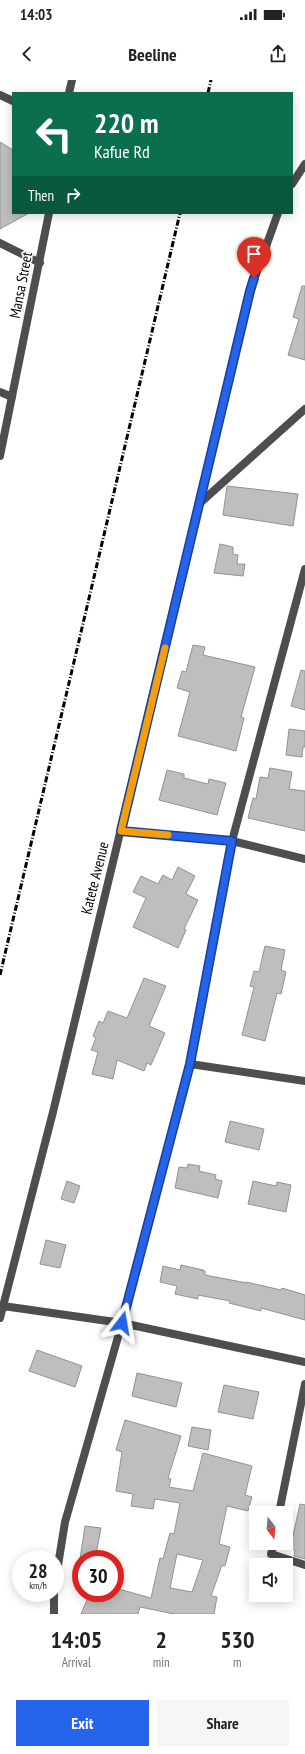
<!DOCTYPE html>
<style>
:root{--surface:#fff;--page:#f6f6f6;--text:#222;--muted:#767676;--accent:#2563eb}
body{margin:0;font-family:"PT Sans Narrow",sans-serif;background:var(--page);color:var(--text);height:100vh;display:flex;flex-direction:column;font-size:15px;white-space:nowrap}
*{box-sizing:border-box;margin:0}
p{font-size:13px;color:var(--muted)}
.icon{flex:none;width:22px;height:22px;fill:none;stroke:currentColor;stroke-width:2;stroke-linecap:round;stroke-linejoin:round}
.map{position:relative;height:1534px;overflow:hidden}
.sheet{display:flex;flex-direction:column;background:var(--surface);flex:1}
.sheet>*{flex:none}
.guide{position:absolute;left:12px;top:12px;width:281px;height:122px;border-radius:0px;box-shadow:0 2px 10px #0003;background:#0b6e4f;color:#fff;overflow:hidden}
.needle{width:26px;rotate:164deg}
.tools{position:absolute;left:249px;top:1426px;display:grid;gap:8px}
.tools a{display:grid;place-items:center;width:44px;height:44px;border-radius:0px;background:var(--surface);box-shadow:0 2px 10px #0003;font-size:20px}
.speed{position:absolute;left:12px;top:1470px;display:flex;gap:8px;font-size:20px;font-weight:700;text-align:center}
.speed>*{display:grid;place-content:center;width:52px;height:52px;border-radius:50%;background:var(--surface);box-shadow:0 2px 10px #0003;line-height:1}
.speed small{font-size:10px;font-weight:400}
.speed .limit{border:6px solid #d22;background:#fff;color:#111}
.pin{position:absolute;display:grid;place-items:center;width:34px;height:34px;color:#fff;margin:-41px -17px;border-radius:50% 50% 50% 0;rotate:-45deg;box-shadow:0 0 4px #0007}
.pin .icon{rotate:45deg}
.me{position:absolute;width:44px;margin:-22px;rotate:14deg;stroke-linejoin:round;filter:drop-shadow(0 0 3px #0008)}
.turn{display:flex;align-items:center;gap:14px;height:84px;padding:0 16px;font-size:18px}
.turn .icon{width:52px;height:52px;stroke-width:2.5}
.turn b{display:block;font-size:28px;line-height:34px}
.then{display:flex;align-items:center;height:38px;padding:0 16px;background:#0003;gap:8px;font-size:15px}
.eta{display:flex;justify-content:space-evenly;align-items:center;height:68px;text-align:center}
.eta b{font-size:24px;font-weight:700;line-height:28px}
.cta{display:flex;gap:8px;margin-top:auto;padding:8px 16px}
.cta a{flex:1;height:46px;border-radius:0px;background:var(--accent);color:#fff;font-size:16px;font-weight:700;line-height:46px;text-align:center}
.cta a+a{background:var(--page);color:var(--text)}
.status{display:flex;justify-content:space-between;align-items:center;height:28px;padding:0 20px;background:var(--surface);direction:ltr}
.status svg{height:11px;fill:currentColor}
header{display:flex;justify-content:space-between;align-items:center;height:52px;padding:0 16px;background:var(--surface);font-size:18px;font-weight:700}
.map>svg:first-child{display:block}
.building{fill:#bebebe;stroke:#929292;fill-rule:evenodd}
.lines{fill:none;stroke-linecap:round;stroke-linejoin:round}
.minor{stroke:#4e4e4e;stroke-width:8}
.tertiary{stroke:#4e4e4e;stroke-width:8}
.rail{stroke:#000;stroke-width:3;stroke-dasharray:6 2 1 2;stroke-linecap:butt}
.route-casing{stroke:#184099;stroke-width:10}
.route{stroke:#2563eb;stroke-width:7}
.slow{stroke:#f59e0b;stroke-width:7}
.labels{text-anchor:middle;stroke-width:3;stroke-linejoin:round;paint-order:stroke}
.street-label{font-size:15px;fill:#000;stroke:#fff}
</style>
<div class="status"><b>14:03</b><svg viewBox="0 0 49 12"><path d="M0 12V9h3v3zM5 12V6h3v6zM10 12V3h3v9zM15 12V0h3v12zM26 1h20v11H26zM47 4h2v5h-2z"/></svg></div>
<header><svg class="icon" aria-label="back" viewBox="0 0 24 24"><path d="M15 5l-7 7 7 7"/></svg>Beeline<svg class="icon" aria-label="share" viewBox="0 0 24 24"><path d="M12 15V3M7 8l5-5 5 5M5 13v7h14v-7"/></svg></header>
<div class="map">
<svg width="305" height="1534" viewBox="0 0 305 1534">
<rect width="100%" height="100%" fill="#fff"/>
<g class="building">
<path d="M0,62L13,70V133H29L0,149Z"/>
<path d="M302,206H305V280L288,275L299,239L293,237Z"/>
<path d="M227,406L298,414L293,446L223,435Z"/>
<path d="M220,464L233,467V474L238,475L237,484H245L243,496L214,493Z"/>
<path d="M193,565L205,567L203,575L255,587L241,637L244,638L236,671L178,656L190,612L177,608L182,591L186,592Z"/>
<path d="M301,590L305,591V630L291,626Z"/>
<path d="M289,649L305,651V667H303L302,677L286,675Z"/>
<path d="M270,688L292,692L289,709L305,711V751L248,738L253,718L256,719L260,697L268,698Z"/>
<path d="M167,690L184,694V698L208,704L209,699L226,703L217,735L159,720Z"/>
<path d="M178,787L195,796L186,814L198,820L184,849L186,850L178,868L133,847L146,818L133,812L141,796L158,804L163,795L172,800Z"/>
<path d="M265,866L285,870L281,890L286,892L281,914L277,913L265,961L242,955L254,907L250,906L254,891L259,892Z"/>
<path d="M144,898L166,906L149,946L165,953L151,985L147,983L144,991L117,980L113,999L92,994L98,972L91,970L96,958L93,956L99,941L103,943L108,931L127,938Z"/>
<path d="M230,1041L264,1049L259,1070L225,1062Z"/>
<path d="M188,1084L200,1086L199,1091L216,1095L215,1099L222,1101L218,1118L175,1108L179,1087L187,1088Z"/>
<path d="M67,1101L80,1106L74,1123L61,1119Z"/>
<path d="M253,1101L276,1106L277,1102L291,1105L286,1132L248,1124Z"/>
<path d="M46,1160L66,1165L60,1188L40,1184Z"/>
<path d="M181,1185L203,1190H201L205,1191V1195L247,1203L246,1202L281,1210L282,1208L305,1215V1240L261,1228V1231L229,1223L230,1221L198,1215V1219L175,1214L177,1206L160,1202L163,1186L180,1190Z"/>
<path d="M37,1270L82,1286L75,1307L29,1291Z"/>
<path d="M137,1293L182,1303L176,1327L132,1316Z"/>
<path d="M224,1305L259,1312L253,1339L218,1332Z"/>
<path d="M125,1340L181,1356L168,1398L171,1399L169,1407L193,1411L203,1373L252,1386L245,1415L252,1417L248,1431L227,1426L219,1464L230,1467L225,1486L222,1485L211,1516L217,1517L214,1534H174L140,1527L138,1534H81L90,1513H115V1508L151,1518L160,1478L163,1479L170,1453L174,1454L180,1423L155,1419L153,1429L131,1426L133,1414L116,1411L122,1372L116,1370ZM177,1474L203,1480L192,1512L170,1508Z"/>
<path d="M192,1347L211,1350L208,1370L188,1366Z"/>
<path d="M300,1424L305,1425V1479L294,1476L295,1470L290,1469Z"/>
<path d="M85,1446L101,1448L95,1479H80Z"/>
</g>
<g class="lines">
<g class="minor">
<path d="M69,13L72,0"/>
<path d="M0,15L13,21"/>
<path d="M0,163L40,183"/>
<path d="M0,312L12,317"/>
<path d="M0,376L49,133"/>
<path d="M200,423L305,329"/>
<path d="M305,489L232,761L190,984L122,1243L305,1282"/>
<path d="M121,751L232,761L305,779"/>
<path d="M190,984L305,1001"/>
<path d="M3,1226L122,1243L65,1442L55,1504"/>
<path d="M279,1433L305,1304"/>
<path d="M274,1463L271,1474L305,1485"/>
<path d="M54,1513V1534"/>
</g>
<g class="tertiary">
<path d="M292,104L305,84"/>
<path d="M0,1238L53,1032L250,211L278,133"/>
</g>
<g class="rail">
<path d="M208,13L211,0"/>
<path d="M0,895L180,133"/>
</g>
</g>
<g class="lines">
<defs>
<path id="route" d="M122,1243L190,984L232,761L121,751L250,211L254,198"/>
</defs>
<use href="#route" class="route-casing"/>
<use href="#route" class="route"/>
<path class="slow" d="M165,568L121,751L168,755"/>
</g>
<g class="labels">
<g class="street-label">
<text transform="translate(21 205) rotate(-79)" y="5">Mansa Street</text>
<text transform="translate(95 798) rotate(-76)" y="5">Katete Avenue</text>
</g>
</g>
</svg>
<div class="tools">
<a><svg class="needle" viewBox="-14 -14 28 28"><path d="M0-13l5 13h-10z" fill="#e53935"/><path d="M0 13l5-13h-10z" fill="#767676"/></svg></a>
<a><svg class="icon" aria-label="sound" viewBox="0 0 24 24"><path d="M4 9h4l5-4v14l-5-4H4zM17 9q2 3 0 6"/></svg></a>
</div>
<div class="speed"><div>28<small>km/h</small></div><div class="limit">30</div></div>
<div class="pin" style="left:254px;top:198px;background:#d93025"><svg class="icon" aria-label="arrive" viewBox="0 0 24 24"><path d="M6 21V4h12l-3 4 3 4H6"/></svg></div>
<svg class="me" style="left:122px;top:1243px" viewBox="-20 -20 40 40"><path d="M0-17L14 15 0 8-14 15z" fill="#2563eb" stroke="#fff" stroke-width="4"/></svg>
<div class="guide">
<div class="turn"><svg class="icon" aria-label="left" viewBox="0 0 24 24"><path d="M17 20v-9H6M10 6l-5 5 5 5"/></svg><div><b>220 m</b>Kafue Rd</div></div>
<div class="then">Then<svg class="icon" aria-label="right" viewBox="0 0 24 24"><path d="M7 20v-9h11M14 6l5 5-5 5"/></svg></div>
</div>
</div>
<section class="sheet">
<div class="eta">
<div><b>14:05</b><p>Arrival</p></div>
<div><b>2</b><p>min</p></div>
<div><b>530</b><p>m</p></div>
</div>
<div class="cta"><a>Exit</a><a>Share</a></div>
</section>
